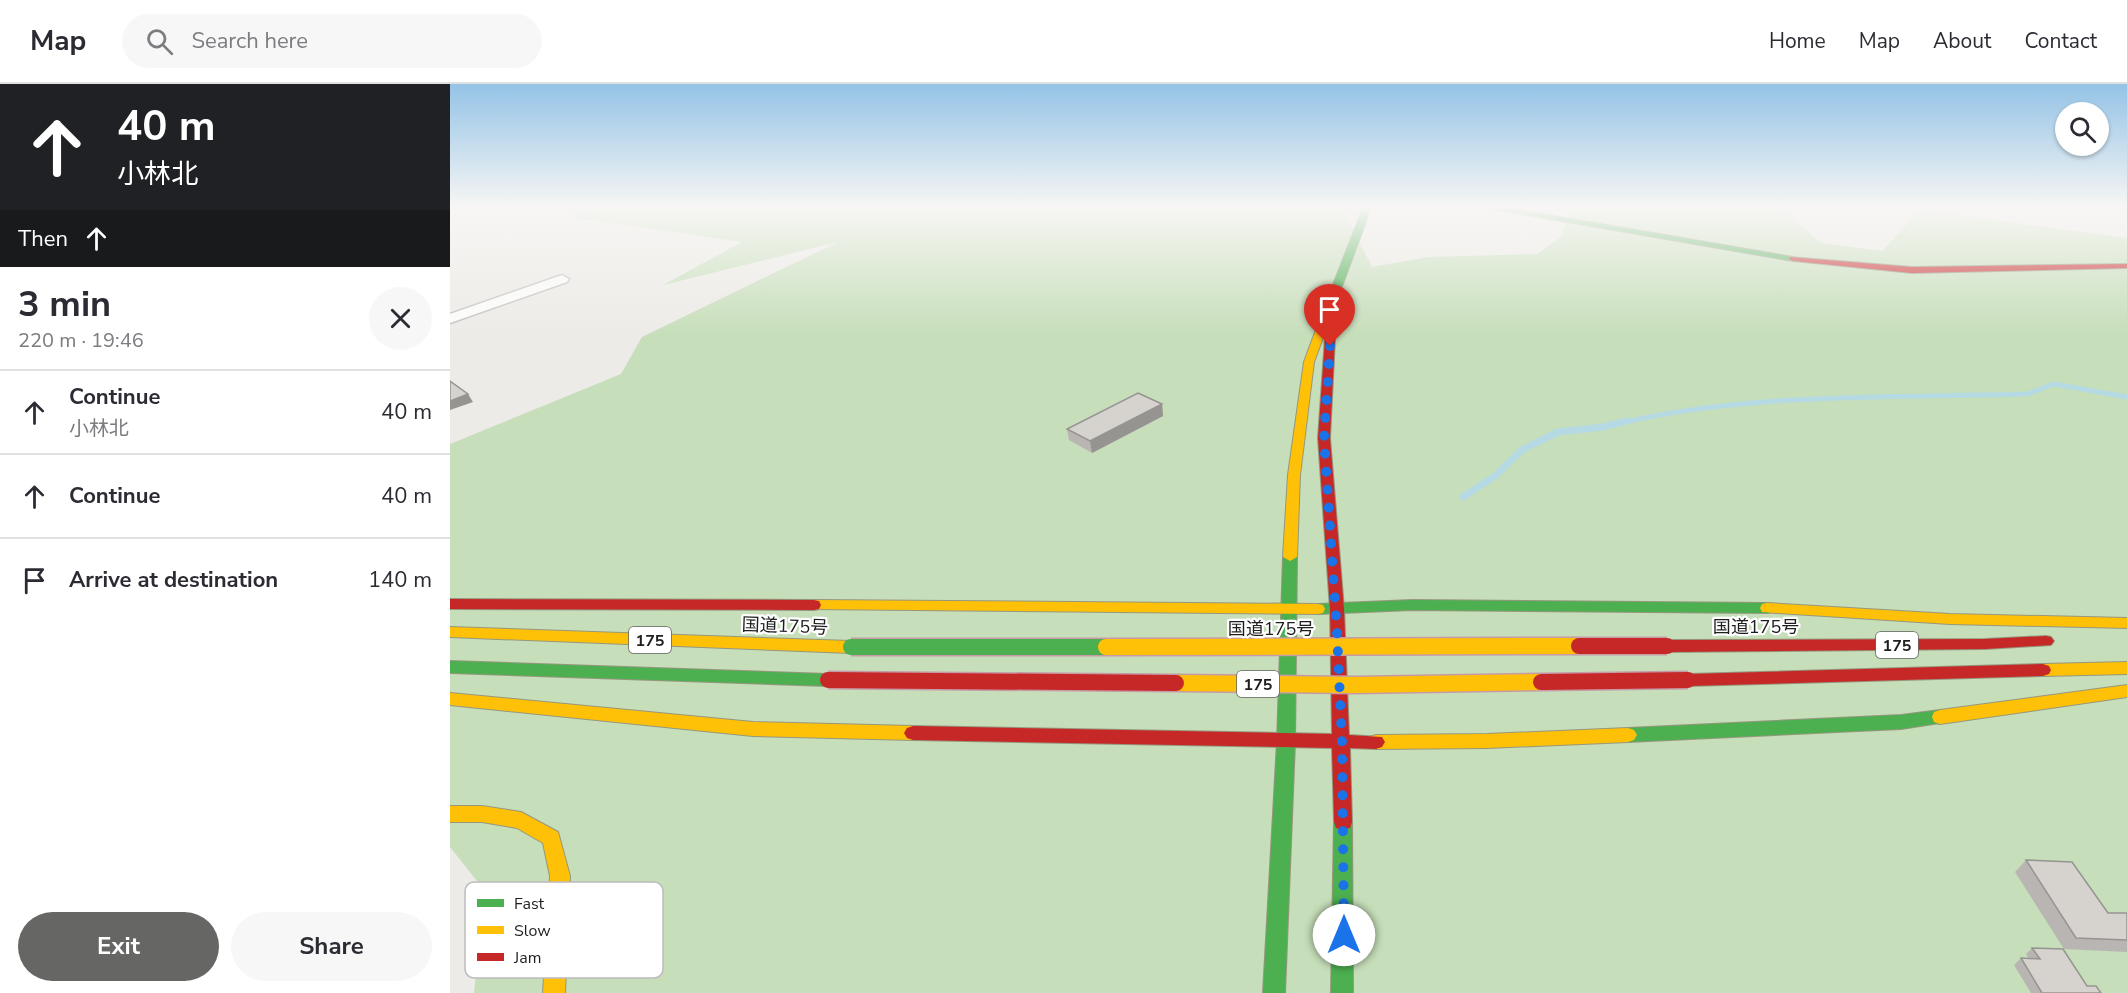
<!DOCTYPE html>
<meta charset="utf-8">
<style>
:root{--surface:#fff;--page:#f7f7f7;--text:#2b2b33;--muted:#7c7c81;--line:#e1e1e2;--accent:#666664}
body{margin:0;font-family:"Nunito Sans","Noto Sans JP",sans-serif;background:var(--page);color:var(--text);height:100vh;display:flex;flex-direction:column;font-size:22px;white-space:nowrap}
*{box-sizing:border-box;margin:0}
p{font-size:20px;color:var(--muted)}
.icon{flex:none;width:33px;height:33px;fill:none;stroke:currentColor;stroke-width:2;stroke-linecap:round;stroke-linejoin:round}
.map{position:relative;flex:1;overflow:hidden}
.drawer{display:flex;flex-direction:column;background:var(--surface);width:450px}
.drawer>*{flex:none}
.banner{background:#202124;color:#fff;overflow:hidden}
.fabs{position:absolute;left:1605px;top:18px;display:grid;gap:12px}
.fabs a{display:grid;place-items:center;width:54px;height:54px;border-radius:50%;background:var(--surface);box-shadow:0 2px 4px #0004;font-size:30px}
.pin{position:absolute;display:grid;place-items:center;width:51px;height:51px;color:#fff;margin:-62px -26px;border-radius:50% 50% 50% 0;rotate:-45deg;box-shadow:0 0 6px #0007}
.pin .icon{rotate:45deg}
.me{position:absolute;width:66px;margin:-33px;rotate:0deg;stroke-linejoin:round;filter:drop-shadow(0 0 4px #0008)}
.turn{display:flex;align-items:center;gap:21px;height:126px;padding:0 18px;font-size:27px}
.turn .icon{width:78px;height:78px;stroke-width:2.5}
.turn b{display:block;font-size:42px;line-height:51px}
.then{display:flex;align-items:center;height:57px;padding:0 18px;background:#0003;gap:12px;font-size:22px}
.round{display:grid;place-items:center;flex:none;width:63px;height:63px;border-radius:32px;background:var(--page)}
.headline{display:flex;align-items:center;justify-content:space-between;height:102px;padding:0 18px}
h1{font-size:36px;font-weight:700;line-height:45px}
.button{display:flex;gap:12px;margin-top:auto;padding:12px 18px}
.button a{flex:1;height:69px;border-radius:36px;background:var(--accent);color:#fff;font-size:24px;font-weight:700;line-height:69px;text-align:center}
.button a+a{background:var(--page);color:var(--text)}
ul{padding:0;list-style:none}
li{display:flex;align-items:center;gap:18px;height:84px;padding:0 18px;border-top:2px solid var(--line)}
li div{flex:1}
li b{display:block;font-size:22px}
li em{font-style:normal}
header{display:flex;align-items:center;gap:36px;box-sizing:border-box;height:84px;padding:0 30px;background:var(--surface);border-bottom:2px solid var(--line)}
header strong{font-size:28px}
nav{display:flex;gap:33px;margin-inline-start:auto;font-size:21px}
.search{width:420px;height:54px;background:var(--page);display:flex;align-items:center;gap:15px;box-sizing:border-box;padding:0 21px;border-radius:33px;color:var(--muted);font-size:22px}
main{display:flex;flex:1;min-height:0}
.map>svg:first-child{display:block}
.forest{fill:#c6deb9}
.lines{fill:none;stroke-linecap:round;stroke-linejoin:round}
.stream-far1{stroke:#b6dae4;stroke-width:5}
.stream{stroke:#b6dae4;stroke-width:7}
.street-casing{stroke:#c5c4c3;stroke-width:3}
.fast-casing{stroke:#96977e;stroke-width:2}
.slow-casing{stroke:#96977e;stroke-width:2}
.jam-casing{stroke:#96977e;stroke-width:2}
.street{fill:#fcfcfb;fill-rule:evenodd}
.fast{fill:#4caf50;fill-rule:evenodd}
.slow{fill:#ffc107;fill-rule:evenodd}
.jam{fill:#c62828;fill-rule:evenodd}
.fast-bridge-casing{stroke:#c69ba7;stroke-width:19;stroke-linecap:butt}
.slow-bridge-casing{stroke:#c69ba7;stroke-width:19;stroke-linecap:butt}
.jam-bridge-casing{stroke:#c69ba7;stroke-width:19;stroke-linecap:butt}
.fast-bridge{stroke:#4caf50;stroke-width:16}
.slow-bridge{stroke:#ffc107;stroke-width:16}
.jam-bridge{stroke:#c62828;stroke-width:16}
.wall{fill:#b8b5b2}
.shaded-wall{fill:#969491}
.building{fill:#d6d3cf;stroke:#969491;stroke-width:1.5}
.route{stroke:#1a73e8;stroke-width:10;stroke-dasharray:0 18}
.labels{text-anchor:middle;stroke-width:4.5;stroke-linejoin:round;paint-order:stroke}
.shield{fill:#fff;stroke:#626262;stroke-width:1.5}
.shield-label{font-size:16px;font-weight:bold;fill:#1e1e1e}
.street-label{font-size:18px;fill:#1e1e1e;stroke:#fff}
.key{fill:#fff;stroke:#bcbcbc;stroke-width:1.5}
.key-label{font-size:16px;fill:#1e1e1e}
</style>
<header>
<strong>Map</strong>
<div class="search"><svg class="icon" aria-label="search" viewBox="0 0 24 24"><circle cx="10" cy="10" r="6"/><path d="M15 15l6 6"/></svg>Search here</div>
<nav><a>Home</a><a>Map</a><a>About</a><a>Contact</a></nav>
</header>
<main>
<section class="drawer">
<div class="banner">
<div class="turn"><svg class="icon" aria-label="ahead" viewBox="0 0 24 24"><path d="M12 20V5M6 11l6-6 6 6"/></svg><div><b>40 m</b>小林北</div></div>
<div class="then">Then<svg class="icon" aria-label="ahead" viewBox="0 0 24 24"><path d="M12 20V5M6 11l6-6 6 6"/></svg></div>
</div>
<div class="headline"><div><h1>3 min</h1><p>220 m · 19:46</p></div><a class="round"><svg class="icon" aria-label="close" viewBox="0 0 24 24"><path d="M6 6l12 12M18 6L6 18"/></svg></a></div>
<ul>
<li><svg class="icon" aria-label="ahead" viewBox="0 0 24 24"><path d="M12 20V5M6 11l6-6 6 6"/></svg><div><b>Continue</b><p>小林北</p></div><em>40 m</em></li>
<li><svg class="icon" aria-label="ahead" viewBox="0 0 24 24"><path d="M12 20V5M6 11l6-6 6 6"/></svg><div><b>Continue</b></div><em>40 m</em></li>
<li><svg class="icon" aria-label="arrive" viewBox="0 0 24 24"><path d="M6 21V4h12l-3 4 3 4H6"/></svg><div><b>Arrive at destination</b></div><em>140 m</em></li>
</ul>
<div class="button"><a>Exit</a><a>Share</a></div>
</section>
<div class="map">
<svg width="1677" height="909" viewBox="0 0 1677 909">
<rect width="100%" height="100%" fill="#edebe7"/>
<path class="forest" d="M143,124H892L922,183L978,173L1087,170L1111,153L1120,124H1331L1371,159L1432,167L1470,126L1677,154V909H24L35,807L0,763V360L171,290L192,253L388,158L213,201L292,158L119,133Z"/>
<g class="lines">
<path class="stream-far1" d="M1171,339C1303,308 1442,314 1577,310L1604,300L1677,313"/>
<path class="stream" d="M1013,413L1045,392L1072,366L1108,348L1153,343L1177,337"/>
<defs>
<path id="street" d="M112,191L119,195L117,198L0,239V230Z"/>
<g id="fast">
<path d="M913,124H921L885,221L877,223L875,221Z"/>
<path d="M1045,124H1058L1343,173L1347,175L1343,177L1048,126Z"/>
<path d="M840,469L847,473L845,658L835,909H813L827,658L833,473Z"/>
<path d="M962,516L1317,519L1322,520L1324,524L1322,528L1317,529L962,526L868,530L863,529L861,525L863,521L868,520Z"/>
<path d="M0,577L378,590L384,592L386,596L384,600L378,602L0,589Z"/>
<path d="M1490,626L1496,628L1498,633L1496,638L1451,645L1178,658L1172,656L1169,651L1172,646L1178,644L1451,631Z"/>
<path d="M893,730L900,732L902,738L903,909H881L884,738L886,732Z"/>
</g>
<g id="slow">
<path d="M880,218L885,221L864,278L850,391L847,473L840,477L833,473L838,391L854,278L875,221Z"/>
<path d="M364,516L868,520L873,521L875,525L873,529L868,530L359,525L357,521L359,517Z"/>
<path d="M1317,519L1500,530L1677,534V544L1500,540L1312,528L1310,524L1312,520Z"/>
<path d="M0,543L401,557L407,559L409,563L407,567L401,569L0,553Z"/>
<path d="M1677,578V590L1593,592L1587,590L1585,586L1587,582L1593,580Z"/>
<path d="M1677,601V613L1490,640L1484,638L1482,633L1484,628L1490,626Z"/>
<path d="M0,609L303,638L463,642L469,644L472,649L469,654L463,656L303,652L0,621Z"/>
<path d="M1178,644L1184,646L1187,651L1184,656L1178,658L1037,664L926,665L920,663L917,658L920,653L926,651L1037,650Z"/>
<path d="M0,722H32L71,728L108,748L120,792L115,909H93L100,792L93,759L67,744L32,738H0Z"/>
</g>
<g id="jam">
<path d="M1340,173L1462,183L1677,180V184L1462,189L1343,177L1339,175Z"/>
<path d="M880,251L885,254L880,354L894,525L899,651L932,653L935,658L932,663L926,665L900,664L902,738L900,744L893,746L886,744L884,738L882,664L463,656L457,654L454,649L457,644L463,642L882,650L880,525L868,354L875,254Z"/>
<path d="M0,515L364,516L369,517L371,521L369,525L364,526L0,525Z"/>
<path d="M1596,552L1601,553L1604,557L1601,561L1535,565L1217,568L1212,566L1209,562L1212,558L1217,556L1535,555Z"/>
<path d="M1593,580L1599,582L1601,586L1599,590L1593,592L1238,602L1232,600L1230,596L1232,592L1238,590Z"/>
</g>
</defs>
<use href="#street" class="street-casing"/>
<use href="#fast" class="fast-casing"/>
<use href="#slow" class="slow-casing"/>
<use href="#jam" class="jam-casing"/>
<use href="#street" class="street"/>
<use href="#fast" class="fast"/>
<use href="#slow" class="slow"/>
<use href="#jam" class="jam"/>
<defs>
<path id="fast-bridge" d="M401,563H656"/>
<g id="slow-bridge">
<path d="M656,563L1129,562"/>
<path d="M726,599L905,601L1091,598"/>
</g>
<g id="jam-bridge">
<path d="M1129,562H1217"/>
<path d="M378,596L726,599"/>
<path d="M1091,598L1238,596"/>
</g>
</defs>
<use href="#fast-bridge" class="fast-bridge-casing"/>
<use href="#slow-bridge" class="slow-bridge-casing"/>
<use href="#jam-bridge" class="jam-bridge-casing"/>
<use href="#fast-bridge" class="fast-bridge"/>
<use href="#slow-bridge" class="slow-bridge"/>
<use href="#jam-bridge" class="jam-bridge"/>
</g>
<g class="wall">
<path d="M712,320L713,332L642,369L619,356L617,345Z"/>
<path d="M1576,776L1658,829H1677V868L1614,865L1565,788Z"/>
<path d="M1582,864L1637,902L1651,909H1581L1564,881L1571,874L1579,875L1576,870Z"/>
</g>
<g class="shaded-wall">
<path d="M18,310L23,318L0,326V317Z"/>
<path d="M712,320L713,332L642,369L640,357Z"/>
</g>
<g class="building">
<path d="M0,297L18,310L0,317Z"/>
<path d="M688,309L712,320L640,357L617,345Z"/>
<path d="M1576,776L1622,778L1658,829H1677V856L1626,854Z"/>
<path d="M1582,864L1613,865L1637,902H1646L1651,909H1592L1571,874L1590,875Z"/>
</g>
<linearGradient id="sky" x2="0" y2="1"><stop stop-color="#94c3e6"/><stop offset="0.49" stop-color="#f7f6f4"/><stop offset="1" stop-color="#f7f6f4" stop-opacity="0"/></linearGradient>
<rect width="1677" height="251" fill="url(#sky)"/>
<g class="lines">
<path class="route" d="M880,262L874,354L887,548L892,658L894,851"/>
</g>
<g class="labels">
<g class="shield">
<rect x="179" y="543" width="42" height="26" rx="4.5"/>
<rect x="1426" y="548" width="42" height="26" rx="4.5"/>
<rect x="787" y="587" width="42" height="26" rx="4.5"/>
</g>
<g class="shield-label">
<text x="200" y="562">175</text>
<text x="1447" y="567">175</text>
<text x="808" y="606">175</text>
</g>
<g class="street-label">
<text transform="translate(335 542) rotate(2)" y="6">国道175号</text>
<text x="1306" y="549">国道175号</text>
<text x="821" y="551">国道175号</text>
</g>
</g>
<rect x="15" y="798" width="198" height="96" rx="9" class="key"/>
<rect x="27" y="815" width="27" height="8" fill="#4caf50"/>
<rect x="27" y="842" width="27" height="8" fill="#ffc107"/>
<rect x="27" y="869" width="27" height="8" fill="#c62828"/>
<g class="key-label">
<text x="64" y="825">Fast</text>
<text x="64" y="852">Slow</text>
<text x="64" y="879">Jam</text>
</g>
</svg>
<div class="fabs">
<a><svg class="icon" aria-label="search" viewBox="0 0 24 24"><circle cx="10" cy="10" r="6"/><path d="M15 15l6 6"/></svg></a>
</div>
<div class="pin" style="left:880px;top:262px;background:#d93025"><svg class="icon" aria-label="arrive" viewBox="0 0 24 24"><path d="M6 21V4h12l-3 4 3 4H6"/></svg></div>
<svg class="me" style="left:894px;top:851px" viewBox="-20 -20 40 40"><circle r="19" fill="#fff"/><path d="M0-13L10 11 0 6-10 11z" fill="#1a73e8"/></svg>
</div>
</main>
